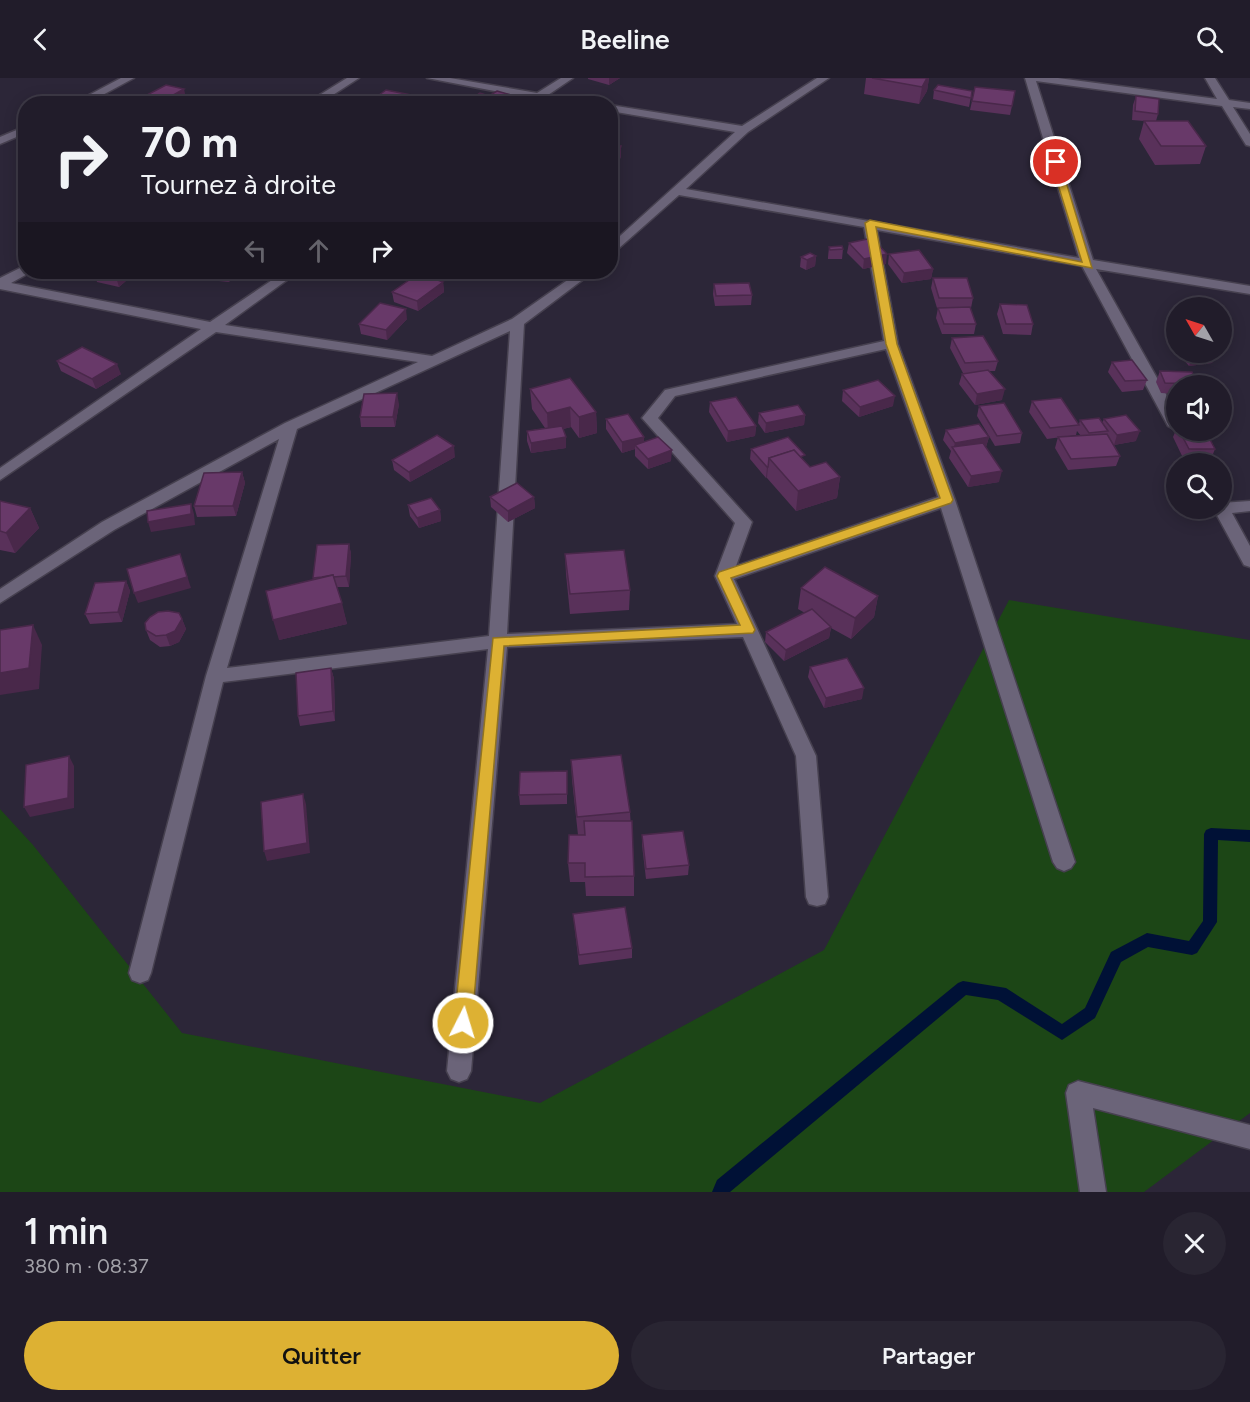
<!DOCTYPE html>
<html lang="fr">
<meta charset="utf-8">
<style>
:root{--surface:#211c2a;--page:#292532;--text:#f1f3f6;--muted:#a2a1a8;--line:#3e3a47;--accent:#ddb133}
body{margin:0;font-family:Figtree,sans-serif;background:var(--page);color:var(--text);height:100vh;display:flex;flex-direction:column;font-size:22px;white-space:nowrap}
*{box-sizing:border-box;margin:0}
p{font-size:20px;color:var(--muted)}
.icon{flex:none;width:33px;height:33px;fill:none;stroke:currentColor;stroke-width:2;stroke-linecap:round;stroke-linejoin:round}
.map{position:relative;height:1114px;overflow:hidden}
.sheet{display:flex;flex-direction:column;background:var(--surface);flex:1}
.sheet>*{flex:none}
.guide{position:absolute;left:18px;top:18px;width:600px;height:183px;border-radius:24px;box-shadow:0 3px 15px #0003,0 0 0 2px var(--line);background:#211c2a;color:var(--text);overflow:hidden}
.needle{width:39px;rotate:309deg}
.tools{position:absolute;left:1166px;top:219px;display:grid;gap:12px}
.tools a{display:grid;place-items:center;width:66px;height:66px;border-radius:50%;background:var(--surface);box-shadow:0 3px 15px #0003,0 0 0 2px var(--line);font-size:30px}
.pin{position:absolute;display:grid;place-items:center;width:51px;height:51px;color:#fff;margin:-26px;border:3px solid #fff;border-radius:50%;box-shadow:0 2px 6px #0007}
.me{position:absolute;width:66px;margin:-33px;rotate:5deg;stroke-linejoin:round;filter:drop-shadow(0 0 4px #0008)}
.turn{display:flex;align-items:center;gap:21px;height:126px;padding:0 24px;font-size:27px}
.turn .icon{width:78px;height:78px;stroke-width:2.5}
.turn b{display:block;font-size:42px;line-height:51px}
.lanes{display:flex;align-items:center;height:57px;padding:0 24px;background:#0003;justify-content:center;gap:30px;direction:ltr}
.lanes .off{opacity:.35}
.round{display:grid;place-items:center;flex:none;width:63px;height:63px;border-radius:32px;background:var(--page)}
.summary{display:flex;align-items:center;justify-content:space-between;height:102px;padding:0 24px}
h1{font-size:36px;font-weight:600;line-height:45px}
.primary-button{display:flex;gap:12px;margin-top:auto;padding:12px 24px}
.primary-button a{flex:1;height:69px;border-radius:36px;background:var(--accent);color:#111;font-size:24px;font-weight:600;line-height:69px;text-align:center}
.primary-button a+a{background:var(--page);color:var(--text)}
header{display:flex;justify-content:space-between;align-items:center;height:78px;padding:0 24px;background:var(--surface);font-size:27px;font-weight:600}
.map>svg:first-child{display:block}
.green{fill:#1c4616}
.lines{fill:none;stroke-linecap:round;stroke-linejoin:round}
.stream{fill:#001136;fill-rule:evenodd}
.minor-casing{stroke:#46404f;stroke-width:3}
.minor{fill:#6b6479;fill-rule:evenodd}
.wall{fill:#59315a}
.shaded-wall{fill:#49284a}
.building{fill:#683969;stroke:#49284a;stroke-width:1.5}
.route{fill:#ddb133;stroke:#907321;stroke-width:1.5}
</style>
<header><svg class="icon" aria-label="back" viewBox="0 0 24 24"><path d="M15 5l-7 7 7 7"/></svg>Beeline<svg class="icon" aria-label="search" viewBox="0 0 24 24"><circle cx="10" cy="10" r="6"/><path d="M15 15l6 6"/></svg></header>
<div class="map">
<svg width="1250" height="1114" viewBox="0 0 1250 1114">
<rect width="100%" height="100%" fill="#2c2638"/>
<path class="green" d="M1009,522L1250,562V1035L1144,1114H0V731L33,767L182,955L540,1025L824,872Z"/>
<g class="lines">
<path class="stream" d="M1211,750L1250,752V764L1218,762L1217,844L1197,875L1192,877L1148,869L1121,884L1095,940L1062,962L998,922L966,917L730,1114H712L717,1102L958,905L963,903L1006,910L1062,946L1085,930L1111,874L1147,855L1189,863L1203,843L1204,756L1206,752Z"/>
<defs>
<g id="minor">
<path d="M121,0H134L86,26H72Z"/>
<path d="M347,0H359L319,26H305Z"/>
<path d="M427,0H450L537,15L561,0H573L548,17L585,26L540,22L535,24L530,20Z"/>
<path d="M817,0H829L748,54L686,111L1079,180L1025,0H1058L1217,21L1205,0H1215L1229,22L1250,25V31L1233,29L1250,56V68L1246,67L1222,28L1036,3L1093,182L1250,208V216L1096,191L1176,334V352L1168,348L1082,188L877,152L898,266L955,422L1075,784L1071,790L1064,793L1057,790L1053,784L941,430L734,501L816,678L828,819L825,826L817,828L809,826L806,819L796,678L743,559L507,569L471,993L467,1001L459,1004L451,1001L447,993L488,571L223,604L151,895L148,902L140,905L132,902L129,895L206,598L279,361L114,452L0,525V511L102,444L285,345L418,284L216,254L0,402V390L201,251L0,211V200L26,187V194H31L11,205L210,244L284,194H298L225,247L432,278L512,241L579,194H593L524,246L507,556L737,546L715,498L735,445L642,340L665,312L884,263L864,149L679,117L610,178V167L735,54L610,33V27L742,48ZM510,253L489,558L227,590L297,351ZM886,271L938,419L736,488L752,444L658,340L675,318Z"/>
<path d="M26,48V55L0,66V59Z"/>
<path d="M1250,423V433L1232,435L1250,468V489L1244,487L1213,430H1221V425Z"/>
<path d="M1078,1003L1250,1047V1071L1093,1030L1106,1114H1080L1066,1015L1069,1007Z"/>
</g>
</defs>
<use href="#minor" class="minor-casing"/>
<use href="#minor" class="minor"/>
</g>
<g class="wall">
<path d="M588,0H620L609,7L588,1Z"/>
<path d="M866,0H929L927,13L919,26L864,16Z"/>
<path d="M934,12L972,13L969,29L933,21Z"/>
<path d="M1136,18L1158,36L1156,43L1206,68L1200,86L1155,87L1139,61L1144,43L1132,42L1133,27Z"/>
<path d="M143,19L186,20L177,26H144Z"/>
<path d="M972,23L1012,28L1010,37L970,32Z"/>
<path d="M610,68H621V78L617,90L610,89Z"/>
<path d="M849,165L886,186L863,191L847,175Z"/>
<path d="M829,169L843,171L842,181H828V179Z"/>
<path d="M889,176L933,191L931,201L902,205L888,186Z"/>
<path d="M816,178L815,188L806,192L800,189L801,179Z"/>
<path d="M136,194L119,209L97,204L94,195Z"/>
<path d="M186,194H235L236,195L229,204L188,200Z"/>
<path d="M933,200L973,220L971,230H970L976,246L974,256H942L936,240L938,230H937L931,210Z"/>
<path d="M443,204L444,214L418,233L394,224L392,214Z"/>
<path d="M714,206L752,217L751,227L715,228L713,216Z"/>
<path d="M1000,226L1033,246L1031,257L1003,256L997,236Z"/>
<path d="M407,241L387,262L361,256L359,246Z"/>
<path d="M1176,253V274L1167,264L1171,254Z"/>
<path d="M952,260L998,283L995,293H989L1002,322L975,327L959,306L962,296L969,295H963L950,270Z"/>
<path d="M1177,274H1215L1216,275L1212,285L1189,288Z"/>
<path d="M57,283L121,296L96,311L61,293Z"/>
<path d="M1112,284L1147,302L1143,312L1122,314L1108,294Z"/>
<path d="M1160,293L1197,306L1196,308H1176V316L1161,315L1156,304Z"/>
<path d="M530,311L596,334L597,355L579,360L571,349L563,351L566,370L531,375L527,363V353L545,350L532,331Z"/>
<path d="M843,312L893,328L859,339L842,323Z"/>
<path d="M1032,323L1079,346L1080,342L1102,345L1104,341L1136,363L1114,367L1120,378L1116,388L1068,392L1055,370L1058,359L1081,358L1077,353L1076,357L1047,361L1029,334Z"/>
<path d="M710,324L756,348L755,358L727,364L709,334Z"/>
<path d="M399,326L395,349H361L360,339Z"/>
<path d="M979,328L1022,355L1020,365L995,368L977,338Z"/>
<path d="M759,335L805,337L804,347L765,355L758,345Z"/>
<path d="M606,341L644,364L671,383L648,391L635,378V371L622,375L606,351Z"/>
<path d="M946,352L989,359L986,369L999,404L968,409L949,380L951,373L943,362Z"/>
<path d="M1176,352H1205L1215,371L1211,381L1184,382L1173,359Z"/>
<path d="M751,371L804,383L810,389L840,399L837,420L796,433L767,400V399L766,400L750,381Z"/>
<path d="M455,379L410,404L394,392L392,382Z"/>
<path d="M242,394L245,405L236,438L197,439L194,428Z"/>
<path d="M490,419H534L535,430L508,444L491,429Z"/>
<path d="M0,423L30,430L39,450L15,475L0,472Z"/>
<path d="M408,427L440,432L441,443L419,450L410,438Z"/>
<path d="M349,466L351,476L349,509H337L347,546L279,562L314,501L313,500Z"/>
<path d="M565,476L630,512L629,532L570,536L566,496Z"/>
<path d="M126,503L130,513L122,544L90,546L85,536Z"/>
<path d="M801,510L878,518L874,539L851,561L831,550L829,560L784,583L765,564L766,554L805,535L798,531Z"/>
<path d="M182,541L186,551L179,564L170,568L160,569L150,562L146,552Z"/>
<path d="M810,589L862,621L824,630L808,599Z"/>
<path d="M331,590L334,601L335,643L300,648L298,638Z"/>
<path d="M571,682L630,734L634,798V818H586L585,804H570L568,785L578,757L572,702Z"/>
<path d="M567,703V726L520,727L519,717Z"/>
<path d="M642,757L689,787L688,797L646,801L642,767Z"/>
<path d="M573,836L632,870V880L579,887Z"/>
</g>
<g class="shaded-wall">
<path d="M609,0H620L609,7Z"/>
<path d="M927,0H929L927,13L919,26L922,9Z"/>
<path d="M184,11L186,20L177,26H162L161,24Z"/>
<path d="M411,17L412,26H399Z"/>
<path d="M511,17L512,26H497Z"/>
<path d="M621,68V78L617,90V80Z"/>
<path d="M887,176L886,186L863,191L864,181Z"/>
<path d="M816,178L815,188L806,192L807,182Z"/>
<path d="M933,191L931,201L902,205L904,195Z"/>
<path d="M122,194H136L119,209L116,199Z"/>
<path d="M226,194H235L236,195L229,204Z"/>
<path d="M443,204L444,214L418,233L417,223Z"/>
<path d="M406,231L407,241L387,262L386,252Z"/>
<path d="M1216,275L1212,285L1189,288L1193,278Z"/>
<path d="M117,286L121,296L96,311L92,301Z"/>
<path d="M1005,311L1002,322L975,327L977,316Z"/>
<path d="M397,315L399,326L395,349L393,339Z"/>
<path d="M895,318L893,328L859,339L860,329Z"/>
<path d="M570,329L571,349L548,355L547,335Z"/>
<path d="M596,334L597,355L579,360V339Z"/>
<path d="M805,337L804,347L765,355L766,345Z"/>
<path d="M756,348L755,358L727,364L728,353Z"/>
<path d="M1140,353L1136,363L1114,367L1117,357Z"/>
<path d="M566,359V370L531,375V365Z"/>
<path d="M644,359V369L635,367V371L622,375V364Z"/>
<path d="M989,359L986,369L953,372L955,365Z"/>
<path d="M454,368L455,379L410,404L409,394Z"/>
<path d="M672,372L671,383L648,391V381Z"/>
<path d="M767,389H768L767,399L766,400Z"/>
<path d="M1002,393L999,404L968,409L971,398Z"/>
<path d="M242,394L245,405L236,438L233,428Z"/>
<path d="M840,399L837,420L796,433L798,413Z"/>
<path d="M534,419L535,430L508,444V433Z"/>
<path d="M191,426L194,436L195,447L151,454L148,444Z"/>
<path d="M30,430L39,450L15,475L6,455Z"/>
<path d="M440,432L441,443L419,450L417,440Z"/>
<path d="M349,466L351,476L349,509L346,498Z"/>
<path d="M180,476L191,510L138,525L134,515Z"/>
<path d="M126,503L130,513L122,544L118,534Z"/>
<path d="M878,518L874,539L851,561L855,540Z"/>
<path d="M342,525L347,546L279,562L273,542Z"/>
<path d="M182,541L186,551L179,564L170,568L166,557Z"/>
<path d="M33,547L42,567L39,611L0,617V595Z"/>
<path d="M831,549L829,560L784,583L786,572Z"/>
<path d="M331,590L334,601L335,643L333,633Z"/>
<path d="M864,610L862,621L824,630L826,620Z"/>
<path d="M69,678L74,688V730L30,739L24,729Z"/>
<path d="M303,716L306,726L310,775L267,783L264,773Z"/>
</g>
<g class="building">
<path d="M872,0H927L922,9Z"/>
<path d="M166,7L184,11L161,24L143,19Z"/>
<path d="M938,7L972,13L971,20L934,12Z"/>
<path d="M975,9L1015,13L1012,28L972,23Z"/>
<path d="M386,12L411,17L399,26L368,25Z"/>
<path d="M497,13L511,17L497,26H463L480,15L489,18Z"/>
<path d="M1136,18L1159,21L1158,36L1135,33Z"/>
<path d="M1144,43H1188L1206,68H1161Z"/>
<path d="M610,68H621L617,80H610Z"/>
<path d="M872,160L887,176L864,181L849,165Z"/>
<path d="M842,168L843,171L830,172L829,169Z"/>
<path d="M919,172L933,191L904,195L889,176Z"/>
<path d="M810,175L816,178L807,182L801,179Z"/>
<path d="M95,194H122L116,199L94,195Z"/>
<path d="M419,195L443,204L417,223L392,214Z"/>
<path d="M933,200H967L973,220H939Z"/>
<path d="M749,205L752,217L716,218L714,206Z"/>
<path d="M380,225L406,231L386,252L359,246Z"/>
<path d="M1000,226L1027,227L1033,246H1006Z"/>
<path d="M970,229L976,246H944L938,230Z"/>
<path d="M1176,253V259L1171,254Z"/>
<path d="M983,258L998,283L965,285L952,260Z"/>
<path d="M82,269L117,286L92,301L57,283Z"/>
<path d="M1190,274H1215L1216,275L1193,278Z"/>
<path d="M1132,282L1147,302L1125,303L1112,284Z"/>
<path d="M988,292L1005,311L977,316L962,296Z"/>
<path d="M1160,293L1192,294L1197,306L1165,305Z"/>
<path d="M570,300L596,334L579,339L570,329L547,335L530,311Z"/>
<path d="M878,302L895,318L860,329L843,312Z"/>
<path d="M397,315L393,339H360L364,316Z"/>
<path d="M736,319L756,348L728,353L710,324Z"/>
<path d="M1061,320L1079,347L1050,350L1032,323Z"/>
<path d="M1004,325L1022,355L997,358L979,328Z"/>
<path d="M798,327L805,337L766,345L759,335Z"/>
<path d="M628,336L644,359L622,364L606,341Z"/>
<path d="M1126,337L1140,353L1117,357L1104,341Z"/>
<path d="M1099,340L1108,353L1089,355L1080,342Z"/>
<path d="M979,346L989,359L955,365L946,352Z"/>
<path d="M562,348L566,359L531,365L527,353Z"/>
<path d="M1179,352H1205L1215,371H1189Z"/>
<path d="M1107,356L1120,378L1071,381L1058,359Z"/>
<path d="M437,357L454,368L409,394L392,382Z"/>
<path d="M658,359L672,372L648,381L635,367Z"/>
<path d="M788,359L805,377L800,379L794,372L769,380L768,389H767L751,371Z"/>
<path d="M983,365L1002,393L971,398L952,369Z"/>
<path d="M794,372L810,389L826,384L840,399L798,413L769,380Z"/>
<path d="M242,394L233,428H194L204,395Z"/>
<path d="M517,405L534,419L508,433L490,419Z"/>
<path d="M431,420L440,432L417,440L408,427Z"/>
<path d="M0,423L30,430L6,455L0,453Z"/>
<path d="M191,426V436L148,444L147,433Z"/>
<path d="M349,466L346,498L333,499V497L322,499L313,500L317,467Z"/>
<path d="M624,472L630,512L570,516L565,476Z"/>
<path d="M180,476L187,499L134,515L127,491Z"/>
<path d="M825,489L878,518L855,540L801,510Z"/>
<path d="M333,497L342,525L273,542L266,513Z"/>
<path d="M126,503L118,534L85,536L95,505Z"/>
<path d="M812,531L831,549L786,572L766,554Z"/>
<path d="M168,533L179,535L182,541L175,553L166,557L156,558L146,552L145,545L150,539L158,534Z"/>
<path d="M33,547L29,590L0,595V552Z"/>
<path d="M847,580L864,610L826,620L810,589Z"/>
<path d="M331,590L333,633L298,638L296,595Z"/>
<path d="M621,677L630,734L577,739L571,682Z"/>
<path d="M69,678L68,720L24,729L26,687Z"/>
<path d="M567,693V716L519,717L520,694Z"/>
<path d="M303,716L307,765L264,773L261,724Z"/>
<path d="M584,743H632L634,798L585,799V785H568L569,757H585Z"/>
<path d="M683,753L689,787L646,791L642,757Z"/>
<path d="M625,829L632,870L579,877L573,836Z"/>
</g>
<path class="route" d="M1056,81L1060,84L1092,190L876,149L897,266L953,422L951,425L731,500L755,552L753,555L504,568L472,945L469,951L463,953L457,951L454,945L493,560L740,547L717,498L719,494L940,420L886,266L865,145L870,142L1082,184L1051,84Z"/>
</svg>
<div class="tools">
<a><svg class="needle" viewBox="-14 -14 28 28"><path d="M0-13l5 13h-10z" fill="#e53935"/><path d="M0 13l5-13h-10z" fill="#a2a1a8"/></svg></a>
<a><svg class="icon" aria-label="sound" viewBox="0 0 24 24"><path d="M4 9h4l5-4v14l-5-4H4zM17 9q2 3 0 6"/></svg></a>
<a><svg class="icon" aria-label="search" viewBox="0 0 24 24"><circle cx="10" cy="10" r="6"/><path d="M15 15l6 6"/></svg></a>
</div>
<div class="pin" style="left:1056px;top:84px;background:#d93025"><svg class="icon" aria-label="arrive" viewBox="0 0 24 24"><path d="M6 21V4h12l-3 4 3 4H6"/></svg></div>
<svg class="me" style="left:463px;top:945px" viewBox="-20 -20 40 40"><circle r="17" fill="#ddb133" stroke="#fff" stroke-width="3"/><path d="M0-11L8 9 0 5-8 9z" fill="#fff"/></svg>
<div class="guide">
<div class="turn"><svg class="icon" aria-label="right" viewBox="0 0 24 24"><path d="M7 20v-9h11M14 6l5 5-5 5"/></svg><div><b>70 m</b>Tournez à droite</div></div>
<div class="lanes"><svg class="icon off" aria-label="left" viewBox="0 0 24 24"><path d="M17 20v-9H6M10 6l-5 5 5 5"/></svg><svg class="icon off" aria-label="ahead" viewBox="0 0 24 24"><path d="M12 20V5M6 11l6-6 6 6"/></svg><svg class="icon" aria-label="right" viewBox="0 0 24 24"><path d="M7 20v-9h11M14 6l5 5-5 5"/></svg></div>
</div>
</div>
<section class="sheet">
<div class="summary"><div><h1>1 min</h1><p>380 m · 08:37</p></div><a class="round"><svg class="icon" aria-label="close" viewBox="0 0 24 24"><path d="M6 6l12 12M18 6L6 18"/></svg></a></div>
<div class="primary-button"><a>Quitter</a><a>Partager</a></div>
</section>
